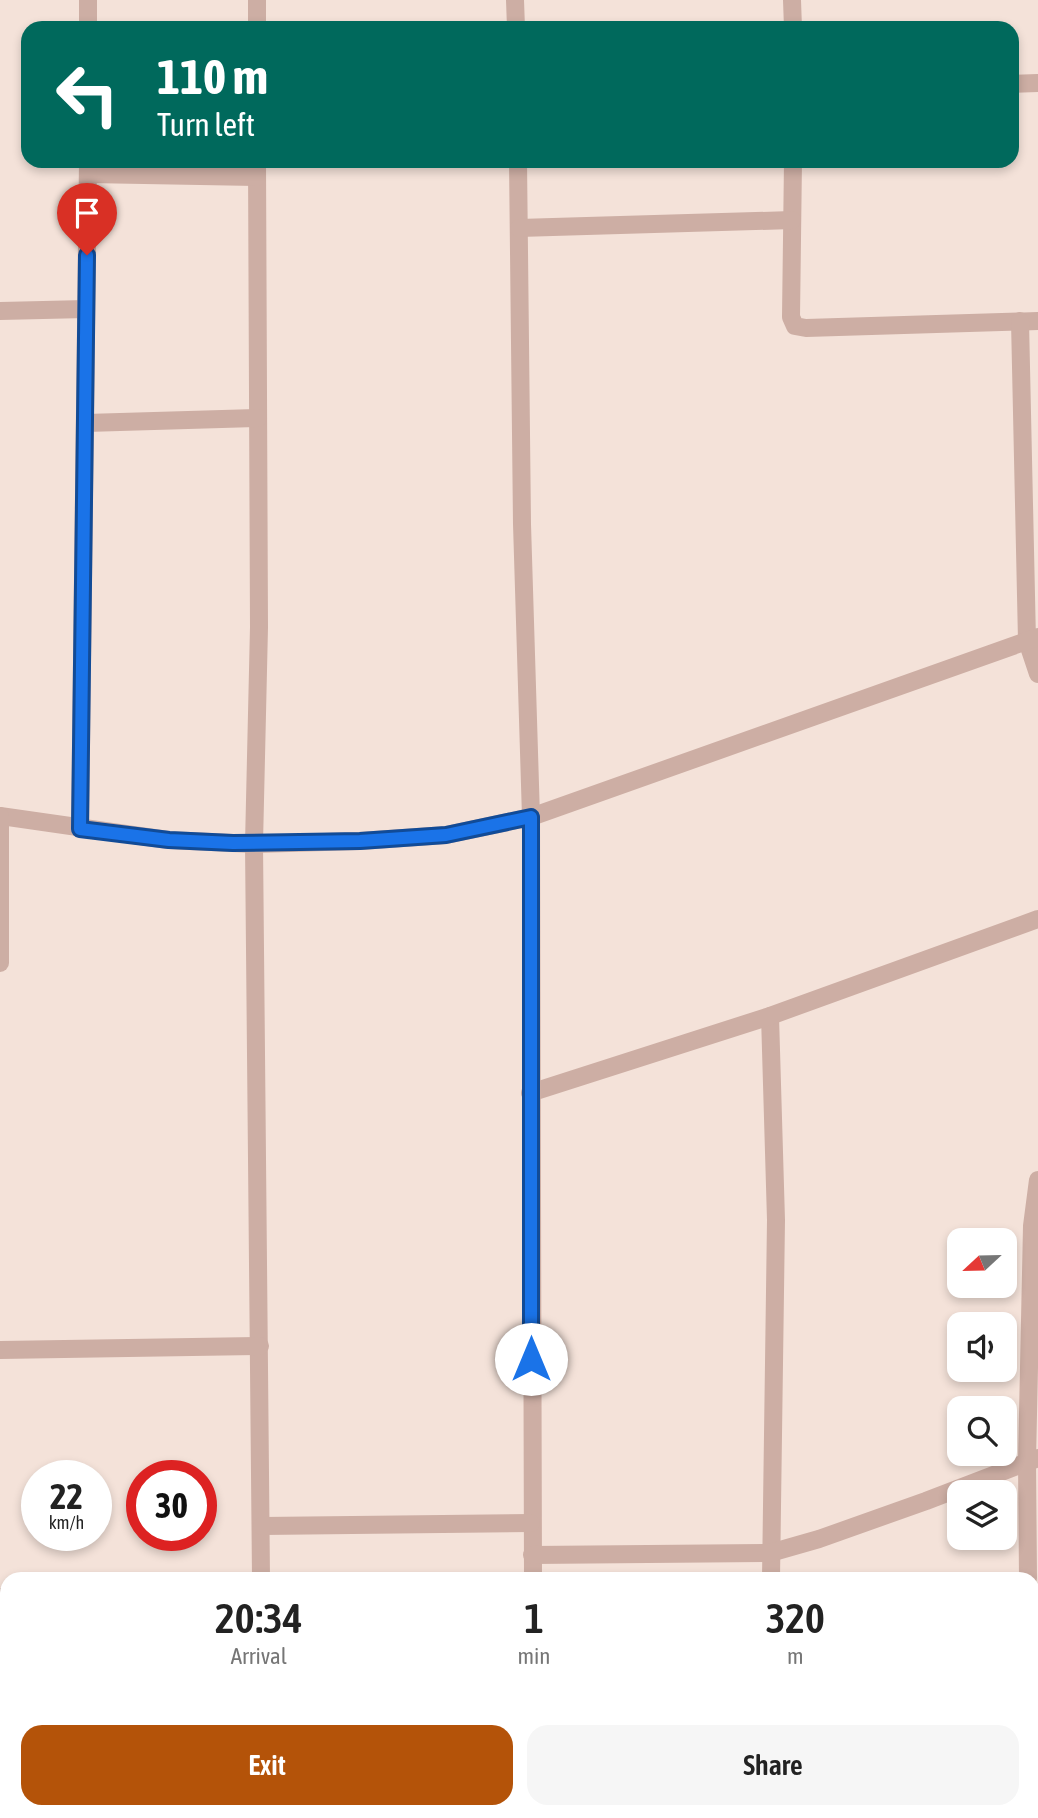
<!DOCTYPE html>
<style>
:root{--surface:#fff;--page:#f6f6f6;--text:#222;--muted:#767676;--accent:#b45309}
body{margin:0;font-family:"Asap Condensed",sans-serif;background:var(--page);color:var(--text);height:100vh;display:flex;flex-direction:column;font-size:26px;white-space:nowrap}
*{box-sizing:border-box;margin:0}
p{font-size:23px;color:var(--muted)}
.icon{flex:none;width:38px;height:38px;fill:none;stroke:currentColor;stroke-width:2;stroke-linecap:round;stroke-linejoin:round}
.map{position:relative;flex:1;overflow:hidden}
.drawer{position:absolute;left:0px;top:1572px;width:1040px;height:247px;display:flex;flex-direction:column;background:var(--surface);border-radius:21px 21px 0 0;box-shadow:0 4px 10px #0003}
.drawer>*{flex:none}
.hud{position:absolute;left:21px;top:21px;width:998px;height:147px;border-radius:21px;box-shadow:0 4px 10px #0003;background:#00695c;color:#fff;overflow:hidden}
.needle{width:46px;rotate:248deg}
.controls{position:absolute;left:947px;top:1228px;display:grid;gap:14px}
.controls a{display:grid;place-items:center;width:70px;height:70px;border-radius:14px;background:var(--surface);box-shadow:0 4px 10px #0003;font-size:35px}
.speed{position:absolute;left:21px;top:1460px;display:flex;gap:14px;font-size:35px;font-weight:700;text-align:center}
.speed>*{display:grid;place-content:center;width:91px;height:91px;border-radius:50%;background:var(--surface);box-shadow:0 4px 10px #0003;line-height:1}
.speed small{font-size:18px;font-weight:400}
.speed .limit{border:10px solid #d22;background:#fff;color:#111}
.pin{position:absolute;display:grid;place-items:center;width:60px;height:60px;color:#fff;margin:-72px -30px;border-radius:50% 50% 50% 0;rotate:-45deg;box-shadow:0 0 7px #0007}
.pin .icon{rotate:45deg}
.me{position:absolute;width:77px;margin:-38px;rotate:0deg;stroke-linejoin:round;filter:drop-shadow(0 0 5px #0008)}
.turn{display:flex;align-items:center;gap:24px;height:147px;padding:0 21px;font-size:32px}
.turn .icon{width:91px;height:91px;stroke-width:2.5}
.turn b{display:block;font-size:49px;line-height:60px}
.eta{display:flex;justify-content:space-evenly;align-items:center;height:119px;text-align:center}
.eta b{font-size:42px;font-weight:600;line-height:49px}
.action{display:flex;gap:14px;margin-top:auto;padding:14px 21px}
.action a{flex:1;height:80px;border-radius:21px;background:var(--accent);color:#fff;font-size:28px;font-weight:600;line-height:80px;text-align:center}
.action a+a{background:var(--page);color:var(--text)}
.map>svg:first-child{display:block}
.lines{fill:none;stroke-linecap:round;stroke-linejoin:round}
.minor{stroke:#cdaea4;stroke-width:18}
.route-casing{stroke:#114b97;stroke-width:18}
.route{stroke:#1a73e8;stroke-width:12}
</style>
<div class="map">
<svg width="1038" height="1818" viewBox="0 0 1038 1818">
<rect width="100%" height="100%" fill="#f4e2d9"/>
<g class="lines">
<g class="minor">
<path d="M515,0L516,28"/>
<path d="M792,0L793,28"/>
<path d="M88,28V0"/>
<path d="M257,28V0"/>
<path d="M1012,84L1038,83"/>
<path d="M257,161L259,627L254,844L261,1578"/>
<path d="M518,161L522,524L531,817L533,1578"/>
<path d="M793,161L791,317L795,326L806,328L1038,321"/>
<path d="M88,174L257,177"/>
<path d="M519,228L792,220"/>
<path d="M0,311L86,309"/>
<path d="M1020,321L1027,641L1038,674"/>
<path d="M86,423L258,418"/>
<path d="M0,816L168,840L254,844L360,841L446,835L531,817L1038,637"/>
<path d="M80,829L88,161"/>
<path d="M0,963V816"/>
<path d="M770,1016L776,1220L771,1578"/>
<path d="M530,1093L770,1016L1038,919"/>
<path d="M0,1350L260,1346"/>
<path d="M262,1526L531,1523"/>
<path d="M532,1555L770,1553L819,1539L926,1501L1038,1458"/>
<path d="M1028,1578L1027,1461L1032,1226L1038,1180"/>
<path d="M0,1597H7"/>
<path d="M1032,1722L1038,1738"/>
<path d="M262,1811V1818"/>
<path d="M777,1811V1818"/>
<path d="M535,1818V1811"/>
</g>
</g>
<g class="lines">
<defs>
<path id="route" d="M87,255L80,829L169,840L233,843L360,841L446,835L531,817V1359"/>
</defs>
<use href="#route" class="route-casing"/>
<use href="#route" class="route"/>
</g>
</svg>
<div class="controls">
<a><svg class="needle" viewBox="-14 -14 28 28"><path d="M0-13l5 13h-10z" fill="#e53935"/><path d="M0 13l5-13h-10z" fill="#767676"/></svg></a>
<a><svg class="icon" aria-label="sound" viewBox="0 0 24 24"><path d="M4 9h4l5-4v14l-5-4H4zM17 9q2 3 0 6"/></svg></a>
<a><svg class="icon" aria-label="search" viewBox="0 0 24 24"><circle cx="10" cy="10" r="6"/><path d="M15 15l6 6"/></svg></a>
<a><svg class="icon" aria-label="layers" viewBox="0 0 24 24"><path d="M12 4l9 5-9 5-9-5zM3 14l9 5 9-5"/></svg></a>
</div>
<div class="speed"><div>22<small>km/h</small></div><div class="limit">30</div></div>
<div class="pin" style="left:87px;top:255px;background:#d93025"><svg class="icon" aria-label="arrive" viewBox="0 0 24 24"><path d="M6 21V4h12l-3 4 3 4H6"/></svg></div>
<svg class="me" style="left:531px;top:1359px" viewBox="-20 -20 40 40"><circle r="19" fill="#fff"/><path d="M0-13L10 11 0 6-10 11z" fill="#1a73e8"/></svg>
<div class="hud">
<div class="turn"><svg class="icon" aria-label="left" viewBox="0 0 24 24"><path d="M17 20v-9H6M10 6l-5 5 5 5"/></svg><div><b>110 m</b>Turn left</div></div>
</div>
<section class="drawer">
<div class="eta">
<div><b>20:34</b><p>Arrival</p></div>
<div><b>1</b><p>min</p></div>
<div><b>320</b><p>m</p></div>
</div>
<div class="action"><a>Exit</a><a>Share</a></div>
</section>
</div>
